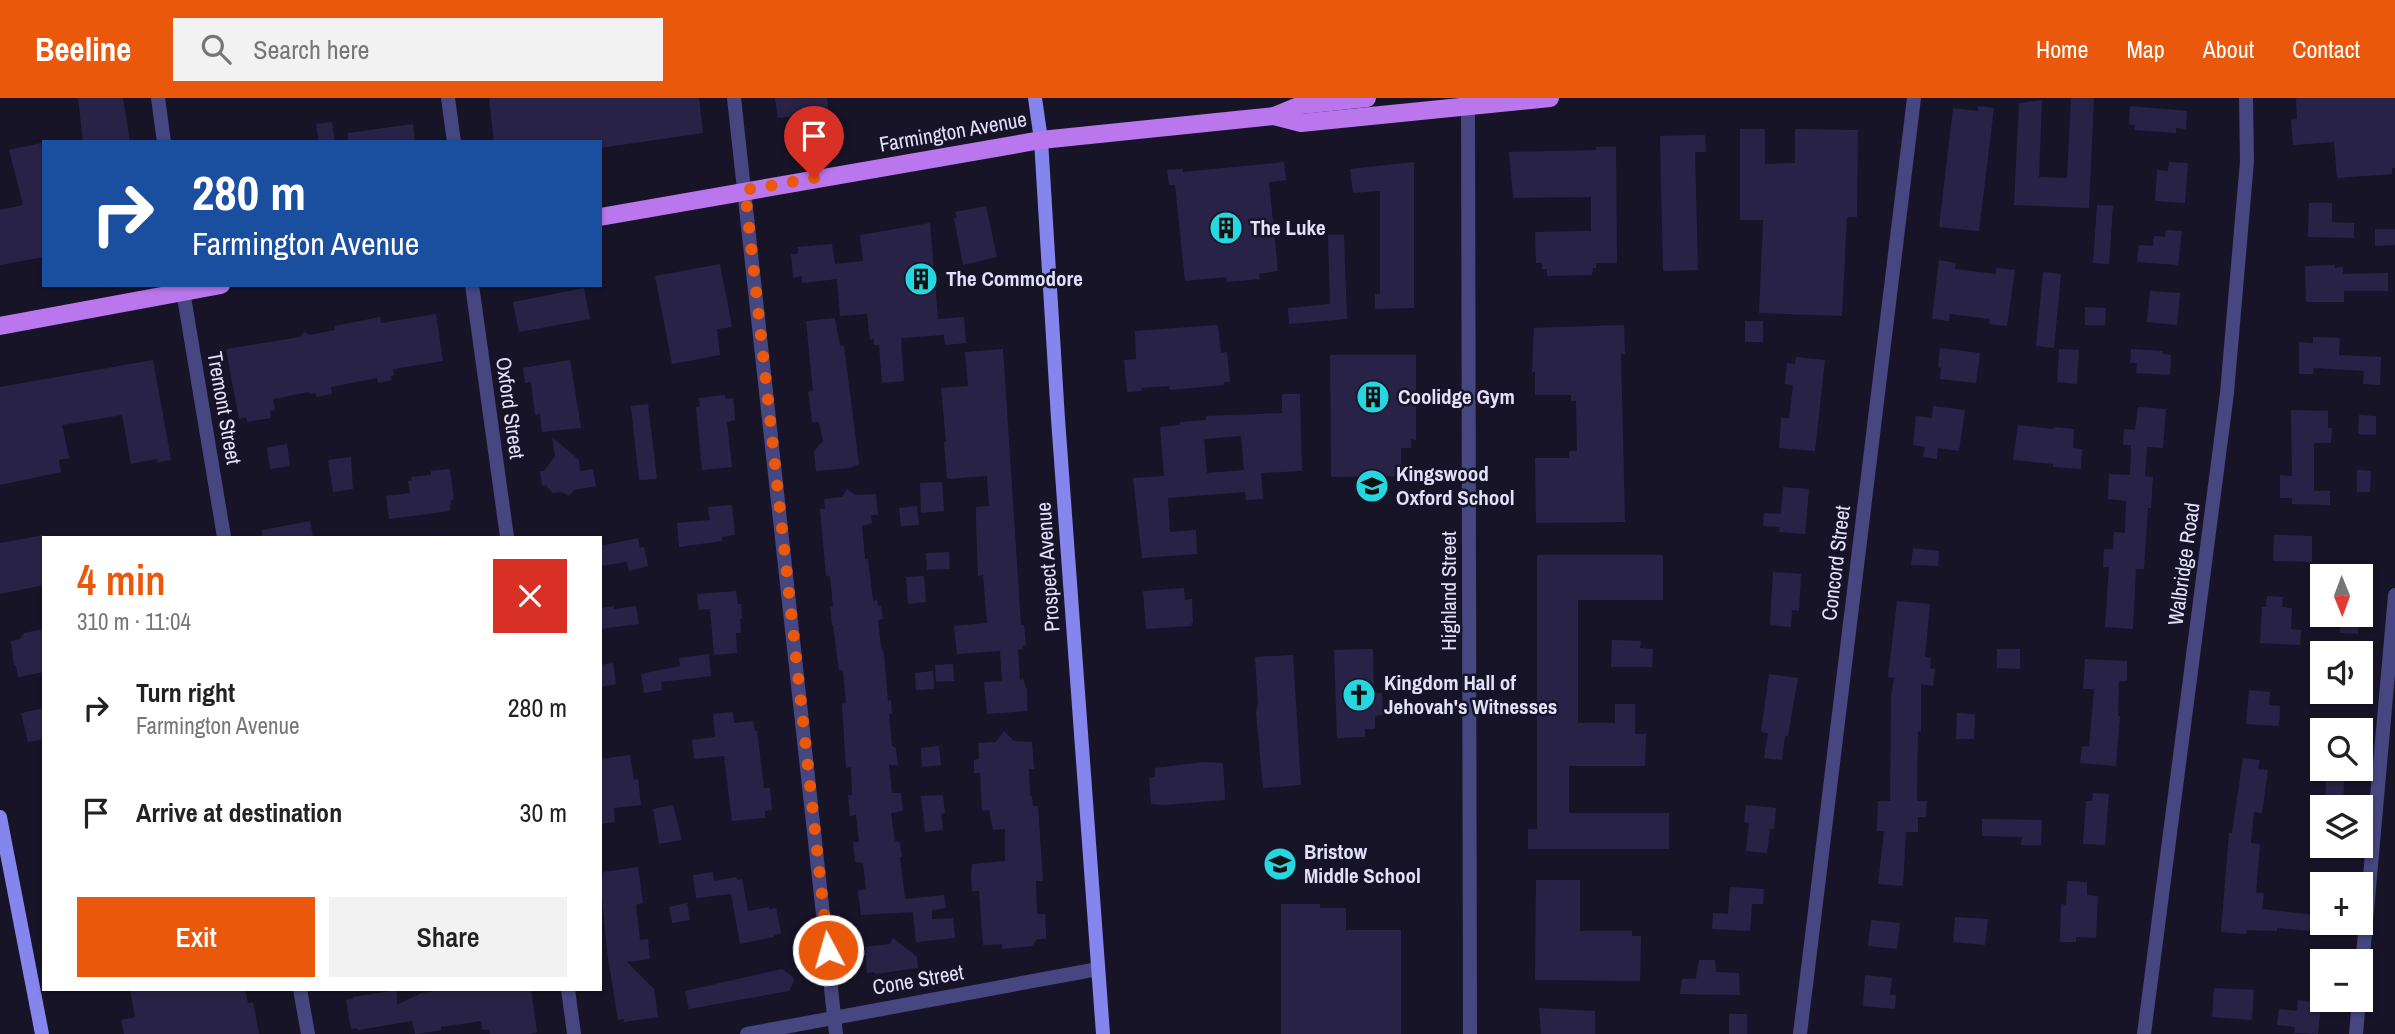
<!DOCTYPE html>
<meta charset="utf-8">
<style>
:root{--surface:#fff;--page:#f2f2f2;--text:#222;--muted:#767676;--accent:#ea580c}
body{margin:0;font-family:"Archivo Narrow",sans-serif;background:var(--page);color:var(--text);height:100vh;display:flex;flex-direction:column;font-size:26px;white-space:nowrap}
*{box-sizing:border-box;margin:0}
p{font-size:23px;color:var(--muted)}
.icon{flex:none;width:38px;height:38px;fill:none;stroke:currentColor;stroke-width:2;stroke-linecap:round;stroke-linejoin:round}
.map{position:relative;flex:1;overflow:hidden}
.drawer{position:absolute;left:42px;top:438px;width:560px;height:455px;display:flex;flex-direction:column;background:var(--surface);border-radius:0px;box-shadow:0 2px 5px #0004}
.drawer>*{flex:none}
.banner{position:absolute;left:42px;top:42px;width:560px;height:147px;border-radius:0px;box-shadow:0 2px 5px #0004;background:#1a4fa0;color:#fff;overflow:hidden}
.needle{width:46px;rotate:179deg}
.controls{position:absolute;left:2310px;top:466px;display:grid;gap:14px}
.controls a{display:grid;place-items:center;width:63px;height:63px;border-radius:0px;background:var(--surface);box-shadow:0 2px 5px #0004;font-size:35px}
.pin{position:absolute;display:grid;place-items:center;width:60px;height:60px;color:#fff;margin:-72px -30px;border-radius:50% 50% 50% 0;rotate:-45deg;box-shadow:0 0 7px #0007}
.pin .icon{rotate:45deg}
.me{position:absolute;width:77px;margin:-38px;rotate:354deg;stroke-linejoin:round;filter:drop-shadow(0 0 5px #0008)}
.turn{display:flex;align-items:center;gap:24px;height:147px;padding:0 35px;font-size:32px}
.turn .icon{width:91px;height:91px;stroke-width:2.5}
.turn b{display:block;font-size:49px;line-height:60px}
.round{display:grid;place-items:center;flex:none;width:74px;height:74px;border-radius:0px;background:var(--page)}
.headline{display:flex;align-items:center;justify-content:space-between;height:119px;padding:0 35px}
h1{font-size:42px;font-weight:600;line-height:52px;color:var(--accent)}
.primary-button{display:flex;gap:14px;margin-top:auto;padding:14px 35px}
.primary-button a{flex:1;height:80px;border-radius:0px;background:var(--accent);color:#fff;font-size:28px;font-weight:600;line-height:80px;text-align:center}
.primary-button a+a{background:var(--page);color:var(--text)}
ul{padding:0;list-style:none}
li{display:flex;align-items:center;gap:21px;height:105px;padding:0 35px}
li div{flex:1}
li b{display:block;font-size:26px}
li em{font-style:normal}
header{display:flex;align-items:center;gap:42px;box-sizing:border-box;height:98px;padding:0 35px;background:var(--accent);color:#fff}
header strong{font-size:33px}
nav{display:flex;gap:38px;margin-inline-start:auto;font-size:24px}
.search{width:490px;height:63px;background:var(--page);display:flex;align-items:center;gap:18px;box-sizing:border-box;padding:0 24px;border-radius:0px;color:var(--muted);font-size:26px}
.map>svg:first-child{display:block}
.building{fill:#282346;fill-rule:evenodd}
.lines{fill:none;stroke-linecap:round;stroke-linejoin:round}
.street{stroke:#464680;stroke-width:14}
.secondary{stroke:#8486ee;stroke-width:14}
.primary{stroke:#ba76ec;stroke-width:18}
.route{stroke:#ea580c;stroke-width:12;stroke-dasharray:0 21.6}
.labels{text-anchor:middle;stroke-width:5;stroke-linejoin:round;paint-order:stroke}
.street-label{font-size:21px;fill:#e2e0fb;stroke:#171428}
.poi-label{font-size:21px;font-weight:bold;fill:#e2e0fb;stroke:#171428;text-anchor:start}
</style>
<header>
<strong>Beeline</strong>
<div class="search"><svg class="icon" aria-label="search" viewBox="0 0 24 24"><circle cx="10" cy="10" r="6"/><path d="M15 15l6 6"/></svg>Search here</div>
<nav><a>Home</a><a>Map</a><a>About</a><a>Contact</a></nav>
</header>
<div class="map">
<svg width="2395" height="936" viewBox="0 0 2395 936">
<rect width="100%" height="100%" fill="#171428"/>
<g class="building">
<path d="M78,0H123L130,44H83Z"/>
<path d="M489,0H699L703,35L600,50V44H494Z"/>
<path d="M775,0H827L829,16L813,20L812,16L778,20Z"/>
<path d="M2071,0H2094L2089,110L2014,107L2019,5L2042,2L2039,79L2067,80Z"/>
<path d="M2296,0H2395V70H2392V76L2337,80L2334,44L2293,47L2291,22L2297,21Z"/>
<path d="M1978,8L1994,10L1979,133L1939,129L1953,10L1978,13Z"/>
<path d="M2130,8L2187,13L2186,31L2176,30V35L2134,32L2135,27L2129,26Z"/>
<path d="M332,24L335,44H319L316,26Z"/>
<path d="M413,26L415,44H348V35Z"/>
<path d="M1740,31H1765V66L1795,65V31L1858,32L1857,119H1847L1842,218L1759,215L1763,122H1740Z"/>
<path d="M1705,37L1706,54H1695L1698,172L1663,173L1660,38Z"/>
<path d="M41,45L44,56V159L0,167V112L23,107L9,52Z"/>
<path d="M1596,49H1616L1617,165H1596V170H1593L1592,177L1547,178V171H1542V165H1536L1535,134L1591,133V99L1513,100L1509,54L1596,52Z"/>
<path d="M1284,64L1286,82L1269,84L1278,173L1259,176L1260,181L1227,184L1226,179L1185,183L1175,87H1169L1167,72L1183,71V74Z"/>
<path d="M1414,64V210L1375,211V196H1380V93L1353,95L1350,71Z"/>
<path d="M2169,64L2188,65L2185,105L2155,103L2157,72L2168,73Z"/>
<path d="M2309,105H2332V124L2354,125V140L2308,139Z"/>
<path d="M2097,107L2113,108L2109,166L2093,165Z"/>
<path d="M986,108L997,159L963,167L954,120H957L955,114Z"/>
<path d="M930,125L938,221L964,219L966,245L945,247L944,237L901,240L904,283L882,285L879,247H874V241L870,242L867,216L840,218L837,181L802,185V178L793,180L791,156H798V149L832,146L835,166L863,163L860,137Z"/>
<path d="M2375,131H2395V147L2375,148Z"/>
<path d="M2166,132L2182,133L2178,167L2137,164L2139,147L2153,148L2154,138L2165,139Z"/>
<path d="M1328,137H1344L1347,221L1289,226L1288,210L1330,206Z"/>
<path d="M1939,162L1956,165L1955,171L1996,176V170L2015,172L2007,228L1989,226L1990,221L1950,216L1949,223L1932,221Z"/>
<path d="M720,166L732,229L717,231L720,257L672,266L655,178Z"/>
<path d="M2335,167V170L2343,169V176L2388,175V193H2344V204H2306L2305,168Z"/>
<path d="M2043,174L2061,176L2054,250L2036,248Z"/>
<path d="M584,190L590,221L519,234L513,204Z"/>
<path d="M2150,193L2180,195L2177,227L2147,224Z"/>
<path d="M2085,209L2106,210L2105,227H2085Z"/>
<path d="M436,216L443,263L393,271L394,277L391,278L392,282L378,285L377,280L331,289L332,296L316,299V295L309,296V294L273,301L275,312L270,313L271,320L247,324L246,319L239,321L226,251L300,239L304,234L310,237L335,232L334,228L380,219L381,225Z"/>
<path d="M835,220L840,248H844L859,366L850,370L816,373L814,353L823,343L819,324H812L811,315L808,294L813,293L806,223Z"/>
<rect x="1745" y="223" width="18" height="21"/>
<path d="M1218,227L1221,255L1227,254L1230,284H1224V287L1170,292L1169,288L1141,290L1142,293L1127,294L1124,262L1136,261L1135,233Z"/>
<path d="M1624,227L1625,256H1621L1625,424L1536,425L1535,360H1569V353H1577L1576,303H1571V297H1535V274H1532L1534,230Z"/>
<path d="M2313,239L2340,240L2339,257L2381,259L2380,287L2363,286L2364,273L2314,270L2313,276H2299V244L2313,245Z"/>
<path d="M1940,250L1980,255L1976,285L1940,281L1941,270L1938,269Z"/>
<path d="M1003,251L1021,527H1024L1026,547L1022,548L1023,551L1018,552L1020,582L1023,581L1027,592V613L987,616L984,584L1002,583L1000,553L957,556L954,528L987,525L983,477L978,478L976,423V409L989,408L987,378L947,381L944,344H946L941,290L968,288L965,254Z"/>
<path d="M2059,251L2079,252L2077,286L2057,284Z"/>
<path d="M2131,251L2162,253L2164,256L2171,257L2170,277L2136,275L2137,265H2130Z"/>
<path d="M1330,257H1416V342L1411,341V350H1401V378L1331,379Z"/>
<path d="M1796,259L1825,262L1815,353L1779,350L1781,320H1789L1793,287L1785,286L1787,265L1795,266Z"/>
<path d="M153,262L171,362L158,364L157,361L131,366L122,317L62,327L69,360L59,362L61,374L0,387V289Z"/>
<path d="M570,262L581,330L542,334L540,316L535,317L531,284L525,285L523,270Z"/>
<path d="M1282,296H1300L1302,373L1261,375L1263,401L1246,402L1245,394L1168,400L1170,434L1196,432L1197,456L1142,460L1133,380L1164,378L1160,329L1180,327V324L1206,322V318L1282,315ZM1241,338L1244,372L1207,375L1204,341Z"/>
<path d="M725,297V301L733,300L734,308L735,322L727,324L732,369L702,372L696,309L700,308L699,300Z"/>
<path d="M648,306L657,381L639,382L631,308Z"/>
<path d="M1933,308L1965,312L1959,353L1938,350L1937,361L1923,359L1925,349L1913,347L1916,318L1932,320Z"/>
<path d="M2138,309L2166,311L2163,350L2147,349L2145,378L2153,379L2151,410H2148L2144,471H2136L2133,531L2105,529L2109,469H2103L2104,451H2113L2114,434L2125,435L2126,403L2108,401L2109,376L2130,377L2131,347H2123L2124,331L2135,332Z"/>
<path d="M2291,312L2328,313V330H2332L2331,345H2314V393H2330V407L2292,406V400H2280V377L2292,378Z"/>
<path d="M2359,317L2376,318V337L2358,336Z"/>
<path d="M2018,327L2054,331V329L2074,331L2073,350L2082,351L2081,371L2053,369V366L2013,362Z"/>
<path d="M552,339L579,362L580,373L593,371L596,388L574,392L569,398L562,394L553,395L546,387L542,388L540,373H544L555,358Z"/>
<path d="M287,346L290,368L270,371L267,350Z"/>
<path d="M351,359L353,391L333,394L328,362Z"/>
<path d="M450,371L454,402H451L450,413L389,421L386,398L410,395L408,383L412,382L411,379L431,377V373Z"/>
<path d="M2357,372L2371,373L2370,394H2357Z"/>
<path d="M942,384L944,413L921,415L920,385Z"/>
<path d="M1783,389L1809,391L1805,436L1779,434L1780,429L1763,428L1764,415L1781,416Z"/>
<path d="M847,391L856,397L876,396L878,417H871L872,425L862,428L865,461H868L873,503L877,502L878,508H881L883,521L878,522L881,549L884,556L888,603L891,602L892,616H889L892,648L896,650L898,667H889L892,695H901L903,713L891,715L895,743L900,745L902,759H900L905,801L944,797L946,810L932,812V821L953,820L955,840L916,844L913,814L861,817L858,793L866,791L863,765L855,764L853,744H859L856,717L850,718L848,697H852L851,669L846,670L842,606L846,605L843,572L839,573L833,527H832L830,509L833,508L830,478H826L820,411H825L824,401L842,399Z"/>
<path d="M732,407L735,437L722,439V443L679,449L677,425L710,422L708,409Z"/>
<path d="M917,408L919,427L901,428L899,410Z"/>
<path d="M310,423L313,439H262V432Z"/>
<path d="M44,437V487L0,496V445Z"/>
<path d="M2274,437L2312,438V464L2273,463Z"/>
<path d="M638,440L640,450L644,449L648,468L629,473L627,464L600,468V448Z"/>
<path d="M1913,450L1939,453L1938,468L1911,467Z"/>
<path d="M949,454L950,471L927,472L926,455Z"/>
<path d="M1537,457H1663V502H1578V625H1615V606H1635V636H1646L1645,668H1569V715H1669V751H1528V731H1537Z"/>
<path d="M1773,474L1801,476L1799,513L1792,512L1791,529L1770,527Z"/>
<path d="M924,478L926,504L908,506L906,479Z"/>
<path d="M1184,490L1185,502L1192,501L1193,525H1191L1192,528L1146,531L1143,493Z"/>
<path d="M736,493L738,506H741L742,521H740L741,535H736L737,555L714,557L710,511L699,512L697,496Z"/>
<path d="M2267,498L2283,499L2282,509L2292,510L2291,531L2301,532L2300,547L2260,545L2262,509H2266Z"/>
<path d="M1897,503L1930,506L1925,559L1931,560L1930,570L1935,571L1933,588L1921,586V634L1918,633L1917,703H1927L1926,719H1918V734H1906L1903,788L1878,786L1884,733H1877L1878,703H1890L1891,599L1894,580L1888,579Z"/>
<path d="M614,508V511L636,508L639,526L600,531V510Z"/>
<path d="M2341,516H2358V536L2340,535Z"/>
<path d="M44,531V574L18,579L16,568H14L11,543L20,541L24,535Z"/>
<path d="M1612,542L1641,543L1640,550L1653,551L1652,569H1611Z"/>
<path d="M1373,551L1374,595H1382L1383,617L1375,618V631H1365V639L1337,640L1334,552Z"/>
<path d="M1997,551H2020V571L1997,570Z"/>
<path d="M709,556L711,578L661,584L662,592L644,595L641,576L680,568L679,560Z"/>
<path d="M1293,557L1301,687L1263,690L1256,615L1258,606L1255,559Z"/>
<path d="M2085,561L2127,563V583H2119L2118,618H2120L2116,668L2080,665L2082,648L2089,649L2094,591H2083Z"/>
<path d="M613,565L616,586L600,589V567Z"/>
<path d="M953,566L954,583L936,584L935,567Z"/>
<path d="M933,573L934,591L916,592L915,575Z"/>
<path d="M1769,576L1798,580L1788,638H1785L1782,662L1764,660L1768,635L1761,634Z"/>
<path d="M2249,592L2270,594L2269,607L2280,608L2279,628L2246,626Z"/>
<path d="M44,610V641L28,644L21,615Z"/>
<path d="M733,614L734,625L753,623L755,633H757L764,690H770L772,712L765,713V720L732,723L724,658L694,661L692,642L715,639L713,616Z"/>
<path d="M1957,615L1975,616L1974,641H1956Z"/>
<path d="M1004,633L1014,643L1032,644L1034,671H1029L1030,697L1032,699L1033,708H1038L1043,783H1036L1037,816H1045L1046,831V841H1037L1032,848L1002,851V846L983,847L979,793H972L971,779L972,766L1005,763V731L993,732L989,712L982,713L980,675H974V662L979,661L978,645L996,644Z"/>
<path d="M939,648L941,667L922,669L921,650Z"/>
<path d="M630,657L634,682L638,681L641,707L614,710L615,724L600,726V661Z"/>
<path d="M2243,660L2260,662L2258,671L2268,672L2262,715L2254,714L2251,745L2260,746L2256,795H2264L2262,811L2322,818V834L2277,830V833L2247,832L2246,836L2221,834L2229,735H2232Z"/>
<path d="M1203,664L1223,665L1225,702L1165,707L1151,706L1149,680L1155,679V670Z"/>
<path d="M2326,682L2344,683L2343,709H2325Z"/>
<path d="M2093,695L2109,696L2105,747L2083,746L2086,703H2092Z"/>
<path d="M943,697L945,715L941,716L943,732L925,734L921,698Z"/>
<path d="M673,707L682,742L659,746L653,711Z"/>
<path d="M1746,707L1776,710L1774,731H1770L1767,755L1746,753L1749,725L1744,724Z"/>
<path d="M1982,721L2042,722L2041,747H2021L2022,739L1982,738Z"/>
<path d="M638,769L643,805L636,807L640,842L648,841L650,861L627,864L654,891L658,919L624,924V921L618,922L607,853L600,778L603,777V774Z"/>
<path d="M713,774L714,783L736,779L737,782L742,781L748,813L769,809V811L776,810L781,835L774,837V839L740,846L731,796L696,800L693,777Z"/>
<path d="M1536,782H1580V833H1632V838H1641L1640,883L1535,882Z"/>
<path d="M2067,783L2087,784V797L2098,798L2096,840L2076,839V844H2060L2061,806L2066,807Z"/>
<path d="M1730,789L1764,791L1763,806H1752L1750,833L1712,831L1713,815L1728,816Z"/>
<path d="M687,805L690,822L672,825L669,809Z"/>
<path d="M1281,806H1320V810H1346V832H1401V936H1281Z"/>
<path d="M1955,819L1988,821L1985,847L1953,844Z"/>
<path d="M1871,822L1900,825L1897,851L1868,848Z"/>
<path d="M893,840L917,859L918,870L875,876V874L867,875L865,849L890,846Z"/>
<path d="M1699,862H1715L1716,874L1739,875L1740,897L1680,896L1682,881H1696Z"/>
<path d="M782,871L793,879L794,883L789,893L689,911L685,893Z"/>
<path d="M1865,877L1892,880L1890,897H1896L1895,911L1863,908Z"/>
<path d="M2214,890L2254,892L2252,922L2212,919Z"/>
<path d="M130,891H245L248,905L253,904L259,936H124L121,922L135,919Z"/>
<path d="M451,891H531L537,934L530,936H490L489,931L482,932L481,923L441,929V932L417,936H415L412,923L358,932L357,930L351,931L346,902L353,901L352,899L397,892V907L421,895Z"/>
<path d="M2298,902L2321,905L2318,936L2294,935L2295,929L2277,927L2279,911L2297,913Z"/>
<path d="M1539,910L1595,913V936H1541Z"/>
<rect x="1729" y="916" width="18" height="20"/>
</g>
<g class="lines">
<g class="street">
<path d="M158,0L164,44"/>
<path d="M448,0L454,44"/>
<path d="M734,0L836,936"/>
<path d="M1468,0L1470,936"/>
<path d="M182,187L224,439"/>
<path d="M472,187L507,439"/>
<path d="M2361,880L2395,497"/>
<path d="M300,891L308,936"/>
<path d="M568,891L574,936"/>
<path d="M747,936L1098,871"/>
<path d="M1800,936L1914,0"/>
<path d="M2144,936L2227,295L2247,63L2246,0"/>
<path d="M2356,936L2359,901"/>
</g>
<g class="secondary">
<path d="M1035,0L1041,42L1058,321L1103,936"/>
<path d="M0,719L42,936"/>
</g>
<g class="primary">
<path d="M1274,18L1301,25L1550,0"/>
<path d="M600,119L1041,42L1274,18L1301,7L1367,0"/>
<path d="M0,228L221,187"/>
</g>
</g>
<g class="lines">
<path class="route" d="M814,80L745,92L828,852"/>
</g>
<defs>
<symbol id="building-disc" viewBox="-11 -11 22 22"><circle r="9.5" fill="#26d6e0" stroke="#171428"/><path d="M-4-6H4V6H1V3H-1V6H-4ZM-2.5-4.3h1.7v1.8h-1.7ZM.8-4.3h1.7v1.8H.8ZM-2.5-1h1.7V.8h-1.7ZM.8-1h1.7V.8H.8Z" fill="#111"/></symbol>
<symbol id="school-disc" viewBox="-11 -11 22 22"><circle r="9.5" fill="#26d6e0" stroke="#171428"/><path d="M0-5L7-2L0 1L-7-2ZM-4 1L0 2.5L4 1V4Q0 6-4 4Z" fill="#111"/></symbol>
<symbol id="church-disc" viewBox="-11 -11 22 22"><circle r="9.5" fill="#26d6e0" stroke="#171428"/><path d="M-1.2-6h2.4v3.5h3.3v2.4h-3.3V6h-2.4V-.1h-3.3v-2.4h3.3Z" fill="#111"/></symbol>
</defs>
<g fill-rule="evenodd">
<use href="#building-disc" x="1207" y="111" width="38" height="38"/>
<use href="#building-disc" x="902" y="162" width="38" height="38"/>
<use href="#building-disc" x="1354" y="280" width="38" height="38"/>
<use href="#school-disc" x="1353" y="369" width="38" height="38"/>
<use href="#church-disc" x="1340" y="578" width="38" height="38"/>
<use href="#school-disc" x="1261" y="747" width="38" height="38"/>
</g>
<g class="labels">
<g class="street-label">
<text transform="translate(953 34) rotate(-10)" y="7">Farmington Avenue</text>
<text transform="translate(224 310) rotate(80)" y="7">Tremont Street</text>
<text transform="translate(510 310) rotate(82)" y="7">Oxford Street</text>
<text transform="translate(1836 465) rotate(-83)" y="7">Concord Street</text>
<text transform="translate(2184 466) rotate(-82)" y="7">Walbridge Road</text>
<text transform="translate(1048 469) rotate(-94)" y="7">Prospect Avenue</text>
<text transform="translate(1449 493) rotate(-90)" y="7">Highland Street</text>
<text transform="translate(918 882) rotate(-10)" y="7">Cone Street</text>
</g>
<g class="poi-label">
<text x="1250" y="137">The Luke</text>
<text x="946" y="188">The Commodore</text>
<text x="1398" y="306">Coolidge Gym</text>
<text x="1396" y="383">Kingswood<tspan x="1396" dy="24">Oxford School</tspan></text>
<text x="1384" y="592">Kingdom Hall of<tspan x="1384" dy="24">Jehovah's Witnesses</tspan></text>
<text x="1304" y="761">Bristow<tspan x="1304" dy="24">Middle School</tspan></text>
</g>
</g>
</svg>
<div class="controls">
<a><svg class="needle" viewBox="-14 -14 28 28"><path d="M0-13l5 13h-10z" fill="#e53935"/><path d="M0 13l5-13h-10z" fill="#767676"/></svg></a>
<a><svg class="icon" aria-label="sound" viewBox="0 0 24 24"><path d="M4 9h4l5-4v14l-5-4H4zM17 9q2 3 0 6"/></svg></a>
<a><svg class="icon" aria-label="search" viewBox="0 0 24 24"><circle cx="10" cy="10" r="6"/><path d="M15 15l6 6"/></svg></a>
<a><svg class="icon" aria-label="layers" viewBox="0 0 24 24"><path d="M12 4l9 5-9 5-9-5zM3 14l9 5 9-5"/></svg></a>
<a>+</a>
<a>−</a>
</div>
<div class="pin" style="left:814px;top:80px;background:#d93025"><svg class="icon" aria-label="arrive" viewBox="0 0 24 24"><path d="M6 21V4h12l-3 4 3 4H6"/></svg></div>
<svg class="me" style="left:828px;top:852px" viewBox="-20 -20 40 40"><circle r="17" fill="#ea580c" stroke="#fff" stroke-width="3"/><path d="M0-11L8 9 0 5-8 9z" fill="#fff"/></svg>
<div class="banner">
<div class="turn"><svg class="icon" aria-label="right" viewBox="0 0 24 24"><path d="M7 20v-9h11M14 6l5 5-5 5"/></svg><div><b>280 m</b>Farmington Avenue</div></div>
</div>
<section class="drawer">
<div class="headline"><div><h1>4 min</h1><p>310 m · 11:04</p></div><a class="round" style="background:#d93025;color:#fff"><svg class="icon" aria-label="close" viewBox="0 0 24 24"><path d="M6 6l12 12M18 6L6 18"/></svg></a></div>
<ul>
<li><svg class="icon" aria-label="right" viewBox="0 0 24 24"><path d="M7 20v-9h11M14 6l5 5-5 5"/></svg><div><b>Turn right</b><p>Farmington Avenue</p></div><em>280 m</em></li>
<li><svg class="icon" aria-label="arrive" viewBox="0 0 24 24"><path d="M6 21V4h12l-3 4 3 4H6"/></svg><div><b>Arrive at destination</b></div><em>30 m</em></li>
</ul>
<div class="primary-button"><a>Exit</a><a>Share</a></div>
</section>
</div>
